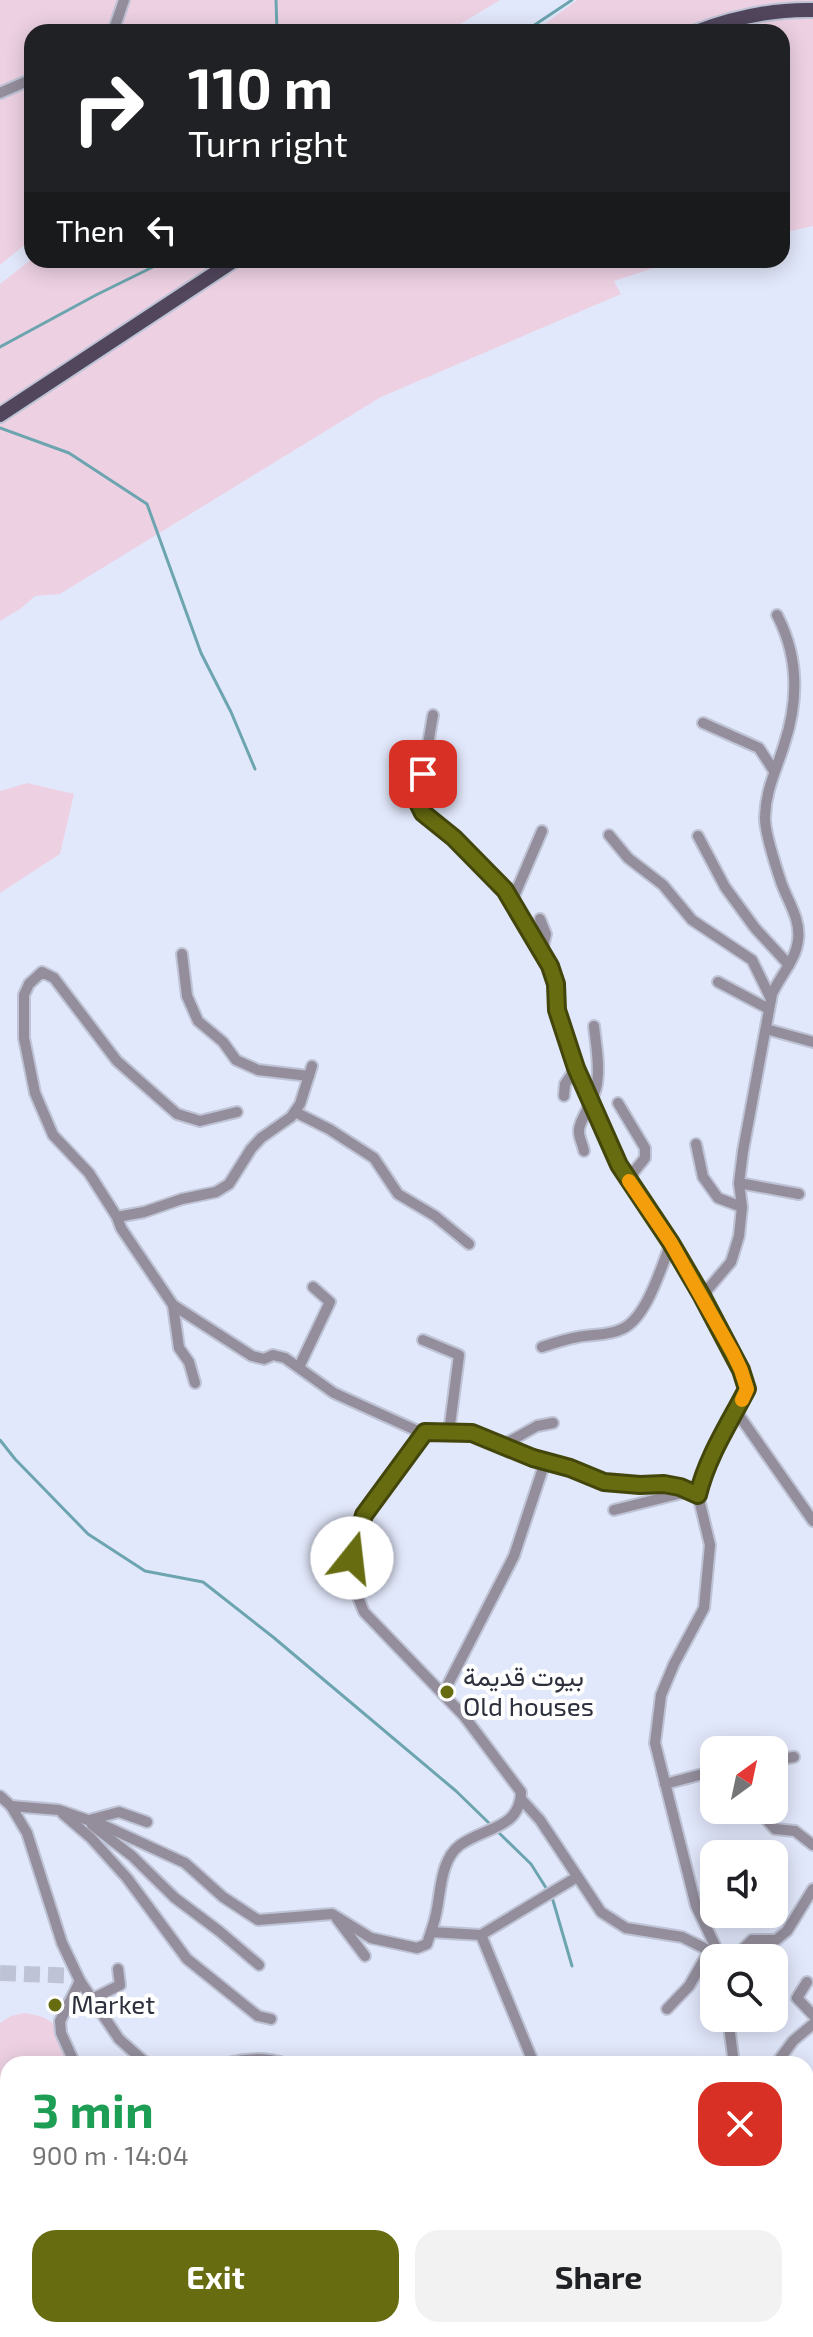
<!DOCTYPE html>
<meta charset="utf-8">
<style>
:root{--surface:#fff;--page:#f2f2f2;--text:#202124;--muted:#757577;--accent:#676c10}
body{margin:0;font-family:"Exo 2",Vazirmatn,sans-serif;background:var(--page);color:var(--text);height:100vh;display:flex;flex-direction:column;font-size:30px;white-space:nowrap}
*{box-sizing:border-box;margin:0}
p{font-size:26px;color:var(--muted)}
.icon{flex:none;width:44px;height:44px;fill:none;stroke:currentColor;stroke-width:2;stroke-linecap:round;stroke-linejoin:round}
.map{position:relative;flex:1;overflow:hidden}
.panel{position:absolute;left:0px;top:2056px;width:814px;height:282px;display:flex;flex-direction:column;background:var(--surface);border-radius:24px 24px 0 0;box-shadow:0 4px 20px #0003}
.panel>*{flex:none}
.hud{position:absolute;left:24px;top:24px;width:766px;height:244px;border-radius:24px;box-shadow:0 4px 20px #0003;background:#202124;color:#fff;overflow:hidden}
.needle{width:52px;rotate:33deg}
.fabs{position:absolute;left:700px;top:1736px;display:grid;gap:16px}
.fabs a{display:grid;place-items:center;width:88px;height:88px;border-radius:16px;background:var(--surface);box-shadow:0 4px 20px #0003;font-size:40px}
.pin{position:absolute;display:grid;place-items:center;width:68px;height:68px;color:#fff;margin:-34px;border-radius:16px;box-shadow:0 4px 12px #0006}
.me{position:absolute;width:88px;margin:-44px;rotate:16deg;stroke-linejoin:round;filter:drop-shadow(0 0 6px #0008)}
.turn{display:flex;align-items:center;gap:28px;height:168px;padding:0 32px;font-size:36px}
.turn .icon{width:104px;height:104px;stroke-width:2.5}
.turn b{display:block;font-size:56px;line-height:68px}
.then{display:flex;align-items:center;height:76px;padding:0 32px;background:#0003;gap:16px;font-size:30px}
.round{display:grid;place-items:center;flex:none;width:84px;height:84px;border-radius:24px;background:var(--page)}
.summary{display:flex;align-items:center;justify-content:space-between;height:136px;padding:0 32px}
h1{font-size:48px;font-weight:700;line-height:60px;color:#1e9e55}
.primary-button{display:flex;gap:16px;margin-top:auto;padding:16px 32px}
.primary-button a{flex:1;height:92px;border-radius:24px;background:var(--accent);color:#fff;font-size:32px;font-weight:700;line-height:92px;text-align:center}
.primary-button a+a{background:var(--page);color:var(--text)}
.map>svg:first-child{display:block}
.green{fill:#edd1e3}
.forest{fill:#bd95b0}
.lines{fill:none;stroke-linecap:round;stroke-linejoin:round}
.stream{stroke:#6ca5af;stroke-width:3}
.highway-tunnel{stroke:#bec3d5;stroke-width:16;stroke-dasharray:16 8;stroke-linecap:butt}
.minor-casing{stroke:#bec3d5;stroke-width:14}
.major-casing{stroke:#bec3d5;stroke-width:18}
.minor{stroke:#948e9c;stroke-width:10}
.major{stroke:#51465c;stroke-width:14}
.route-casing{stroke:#43460a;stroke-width:20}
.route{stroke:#676c10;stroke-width:14}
.slow{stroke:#f59e0b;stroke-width:14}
.poi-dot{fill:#676c10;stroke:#fff;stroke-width:3}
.labels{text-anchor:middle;stroke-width:8;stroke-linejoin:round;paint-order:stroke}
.poi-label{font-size:26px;fill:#2d303d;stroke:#fff;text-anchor:start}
</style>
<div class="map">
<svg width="813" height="2337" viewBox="0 0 813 2337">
<rect width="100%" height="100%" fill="#e2e8fb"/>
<g class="green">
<path d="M0,0H500L462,23L437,32H32V239L0,265Z"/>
<path d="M577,0H813V226L782,233V32H534Z"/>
<path d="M32,259V260H678L614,281L621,294L381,397L60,594L35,596L20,609L0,621V284Z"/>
<path d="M27,783L74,794L60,854L0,893V791Z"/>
<path d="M24,2013C47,2016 58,2022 65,2044C68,2052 69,2056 68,2064H8V2094L0,2088V2023L11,2016Z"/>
</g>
<path class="forest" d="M813,2234V2337H691L696,2330H806V2237Z"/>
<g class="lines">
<g class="stream">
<path d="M276,0L277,32"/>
<path d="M524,32L572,0"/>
<path d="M0,347L96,295L167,260"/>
<path d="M0,428L69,453L147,504L201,653L231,712L255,769"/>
<path d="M0,1440L15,1459L88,1534L145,1571L203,1582L273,1637L456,1791L491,1825"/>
<path d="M496,1830L531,1864L548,1891"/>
<path d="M552,1897L572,1966"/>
<path d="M806,2190L813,2188"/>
</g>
<path class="highway-tunnel" d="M0,1973L77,1976"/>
<defs>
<g id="minor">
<path d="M113,32L124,0"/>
<path d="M0,93L32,79"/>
<path d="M433,715L418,803L423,813L454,838L505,890L542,951L550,966L556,984L557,1010L576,1068L619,1165L671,1243L702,1296"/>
<path d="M703,723L759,748L774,771"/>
<path d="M609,835L628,858L663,885L692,920L752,960L771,999"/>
<path d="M698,836L725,887L755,928L789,965"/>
<path d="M512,901L542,831"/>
<path d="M540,919L546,934L542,951"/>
<path d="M182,954L187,996L198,1021L223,1042L236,1060L258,1070L309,1076"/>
<path d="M718,982L769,1009"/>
<path d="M766,1029L813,1042"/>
<path d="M564,1096L565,1084L576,1068"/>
<path d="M618,1103L645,1148V1158L628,1179"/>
<path d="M237,1112L200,1121L177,1114L117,1061L54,978L42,972L29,984L24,995V1038L35,1093L53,1135L89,1173L117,1217L121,1228L173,1305L252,1356L264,1359L273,1355L285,1358L334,1393L420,1432L472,1433L533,1458L570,1468L604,1482L664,1484L680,1487L698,1495"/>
<path d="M295,1112L329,1129L374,1158L398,1194L435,1216L469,1244"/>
<path d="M696,1144L703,1177L718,1198L742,1207"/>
<path d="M584,1151C583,1145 579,1138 579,1132C578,1121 595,1100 597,1084C600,1065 596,1046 594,1026"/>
<path d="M739,1183L799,1194"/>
<path d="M117,1217L144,1212L182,1199L216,1192L229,1184L251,1149L261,1138L291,1117L300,1104L312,1066"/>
<path d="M173,1305L179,1348L189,1362L195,1383"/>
<path d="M423,1340L459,1355L449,1432"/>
<path d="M542,1347C554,1343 566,1339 578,1337C593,1334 608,1336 622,1329C647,1318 661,1267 671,1243"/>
<path d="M299,1367L330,1302L313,1287"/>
<path d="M736,1411L813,1521"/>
<path d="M503,1445L537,1426L553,1423"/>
<path d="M614,1510L690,1491"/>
<path d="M443,1694L514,1556L545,1462"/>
<path d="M774,1760L794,1757"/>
<path d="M665,1784L714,1771"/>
<path d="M0,1796L11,1806L27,1833L62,1943L80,1981L119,2039L147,2064"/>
<path d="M521,1799L540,1820L601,1912L626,1928L682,1937L720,1956"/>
<path d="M11,1806L59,1810L105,1826L185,1863L223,1897L258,1920L332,1914L371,1938L417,1948L427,1944C430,1934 434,1924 436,1914C441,1892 440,1860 460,1845C485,1827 520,1829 521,1792L464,1716L364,1612C357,1596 350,1574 352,1556C359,1509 398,1469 425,1432"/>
<path d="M758,1810L775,1829L795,1831L813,1845"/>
<path d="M63,1814L91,1838L127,1878L187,1959L258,2016L271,2019"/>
<path d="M89,1820L119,1812L147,1822"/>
<path d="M92,1825L132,1856L175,1898L219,1931L259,1965"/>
<path d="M337,1919L365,1956"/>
<path d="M431,1932L481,1935L577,1877"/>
<path d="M481,1935L534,2064"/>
<path d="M721,1958L696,1906L655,1743L661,1695L674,1664L704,1608L710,1545L698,1495L702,1477L713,1450L722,1438L747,1389L741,1370L702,1296L731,1262L739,1236L742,1207L739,1183L743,1151L772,994C780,976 796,960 798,940C801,919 787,900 781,882C776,867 764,830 765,816C766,789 776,771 784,745C799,700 799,657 777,615"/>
<path d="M730,1958L739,1953L752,1940H776L787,1931L813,1889"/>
<path d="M807,1982L797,1998L813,2015"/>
<path d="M92,1999L120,1985L118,1969"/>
<path d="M667,2009L689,1986L709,1951"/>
<path d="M728,2018L734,2064"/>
<path d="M75,2064L61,2033L60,2021L80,1981"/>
<path d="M224,2064C247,2058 264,2057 287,2064"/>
<path d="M776,2064L793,2041L813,2024"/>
<path d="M0,2139L8,2148"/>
<path d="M337,2330L340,2337"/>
<path d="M505,2330V2337"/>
<path d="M160,2337L164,2330"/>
</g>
<g id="major">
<path d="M696,32C733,18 774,9 813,10"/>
<path d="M0,415L235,260"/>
</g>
</defs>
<use href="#minor" class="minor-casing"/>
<use href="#major" class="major-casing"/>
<use href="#minor" class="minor"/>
<use href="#major" class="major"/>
</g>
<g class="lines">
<defs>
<path id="route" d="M352,1558L364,1515L425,1432L472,1433L533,1458L570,1468L604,1482L640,1485L664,1484L680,1487L698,1495C707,1457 729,1424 747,1389L741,1370L702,1296L671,1243L619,1165L576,1068L557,1010L556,984L550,966L505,890L454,838L423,813L418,803L423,774"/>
</defs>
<use href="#route" class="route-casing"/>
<use href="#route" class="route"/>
<path class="slow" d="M629,1181L671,1243L733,1353L741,1370L747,1389L742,1400"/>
</g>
<g class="poi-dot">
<circle cx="447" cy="1692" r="8"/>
<circle cx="55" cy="2005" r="8"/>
</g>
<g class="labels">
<g class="poi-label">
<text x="463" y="1686">بيوت قديمة<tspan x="463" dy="30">Old houses</tspan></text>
<text x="71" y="2014">Market</text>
</g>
</g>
</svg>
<div class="fabs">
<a><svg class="needle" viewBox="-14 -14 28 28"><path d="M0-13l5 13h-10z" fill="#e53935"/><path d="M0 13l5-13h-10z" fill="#757577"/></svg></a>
<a><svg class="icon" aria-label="sound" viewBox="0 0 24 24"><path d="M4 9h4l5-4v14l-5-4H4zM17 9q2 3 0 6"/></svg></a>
<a><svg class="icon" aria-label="search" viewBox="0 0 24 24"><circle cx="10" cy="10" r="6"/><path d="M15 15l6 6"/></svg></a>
</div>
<div class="pin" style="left:423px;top:774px;background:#d93025"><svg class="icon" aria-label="arrive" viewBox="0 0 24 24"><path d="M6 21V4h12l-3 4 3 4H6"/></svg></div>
<svg class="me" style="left:352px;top:1558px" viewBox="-20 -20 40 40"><circle r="19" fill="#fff"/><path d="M0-13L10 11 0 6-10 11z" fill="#676c10"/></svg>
<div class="hud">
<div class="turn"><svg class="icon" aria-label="right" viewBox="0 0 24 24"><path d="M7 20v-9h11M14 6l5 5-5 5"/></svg><div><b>110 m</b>Turn right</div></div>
<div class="then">Then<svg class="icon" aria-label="left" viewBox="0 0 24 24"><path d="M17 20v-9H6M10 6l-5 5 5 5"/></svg></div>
</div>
<section class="panel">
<div class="summary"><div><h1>3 min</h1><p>900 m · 14:04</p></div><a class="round" style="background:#d93025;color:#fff"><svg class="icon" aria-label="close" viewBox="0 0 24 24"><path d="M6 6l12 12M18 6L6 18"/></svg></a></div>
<div class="primary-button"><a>Exit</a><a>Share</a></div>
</section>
</div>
